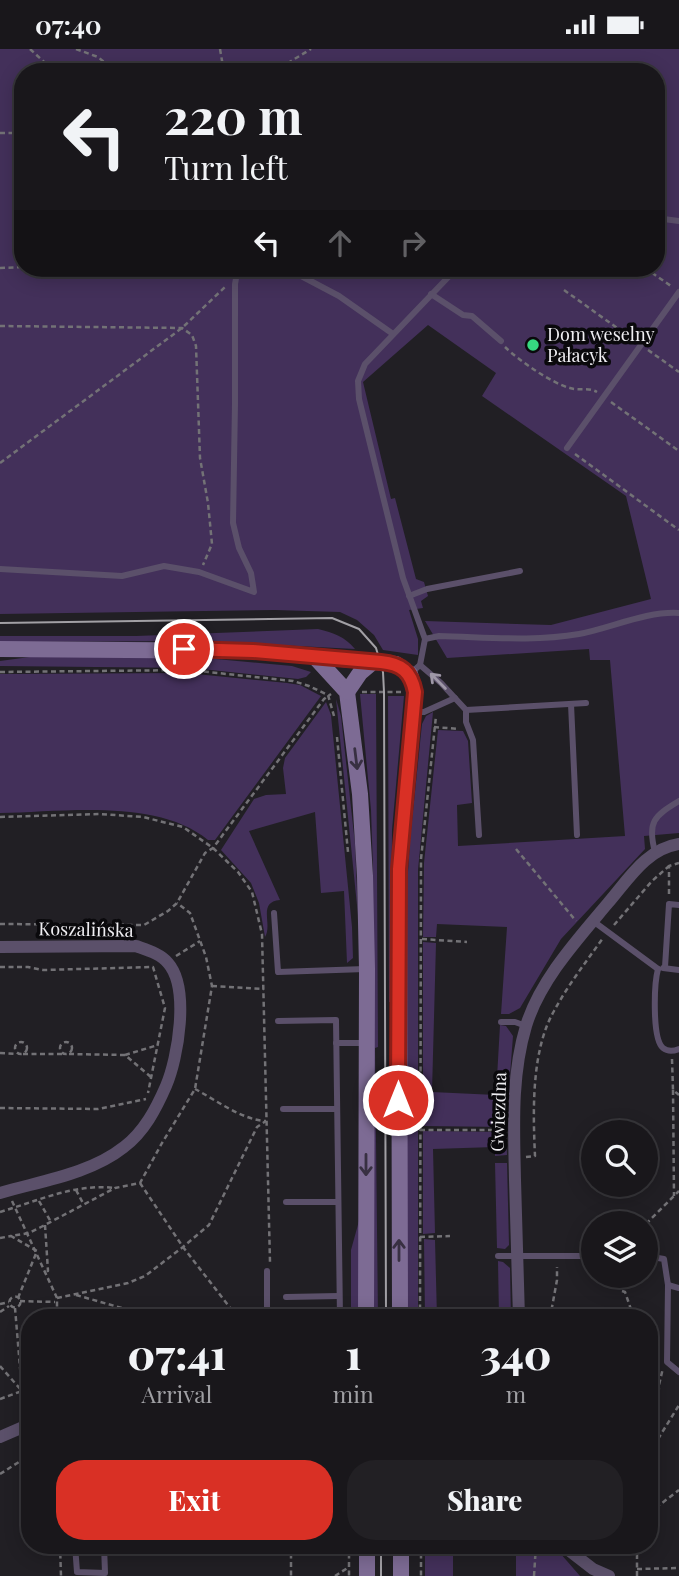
<!DOCTYPE html>
<meta charset="utf-8">
<style>
:root{--surface:#19171b;--page:#222024;--text:#f1f3f6;--muted:#9f9fa3;--line:#37363a;--accent:#d93025}
body{margin:0;font-family:"Playfair Display",serif;background:var(--page);color:var(--text);height:100vh;display:flex;flex-direction:column;font-size:26px;white-space:nowrap}
*{box-sizing:border-box;margin:0}
p{font-size:23px;color:var(--muted)}
.icon{flex:none;width:38px;height:38px;fill:none;stroke:currentColor;stroke-width:2;stroke-linecap:round;stroke-linejoin:round}
.map{position:relative;flex:1;overflow:hidden}
.sheet{position:absolute;left:21px;top:1260px;width:637px;height:245px;display:flex;flex-direction:column;background:var(--surface);border-radius:28px;box-shadow:0 4px 18px #0003,0 0 0 2px var(--line)}
.sheet>*{flex:none}
.guide{position:absolute;left:14px;top:14px;width:651px;height:214px;border-radius:28px;box-shadow:0 4px 18px #0003,0 0 0 2px var(--line);background:#19171b;color:var(--text);overflow:hidden}
.fabs{position:absolute;left:581px;top:1071px;display:grid;gap:14px}
.fabs a{display:grid;place-items:center;width:77px;height:77px;border-radius:50%;background:var(--surface);box-shadow:0 4px 18px #0003,0 0 0 2px var(--line);font-size:35px}
.pin{position:absolute;display:grid;place-items:center;width:60px;height:60px;color:#fff;margin:-30px;border:4px solid #fff;border-radius:50%;box-shadow:0 2px 7px #0007}
.me{position:absolute;width:77px;margin:-38px;rotate:0deg;stroke-linejoin:round;filter:drop-shadow(0 0 5px #0008)}
.turn{display:flex;align-items:center;gap:24px;height:147px;padding:0 35px;font-size:32px}
.turn .icon{width:91px;height:91px;stroke-width:2.5}
.turn b{display:block;font-size:49px;line-height:60px}
.lanes{display:flex;align-items:center;height:66px;padding:0 35px;background:#0003;justify-content:center;gap:35px;direction:ltr}
.lanes .off{opacity:.35}
.eta{display:flex;justify-content:space-evenly;align-items:center;height:119px;text-align:center}
.eta b{font-size:42px;font-weight:800;line-height:49px}
.cta{display:flex;gap:14px;margin-top:auto;padding:14px 35px}
.cta a{flex:1;height:80px;border-radius:28px;background:var(--accent);color:#fff;font-size:28px;font-weight:800;line-height:80px;text-align:center}
.cta a+a{background:var(--page);color:var(--text)}
.status{display:flex;justify-content:space-between;align-items:center;height:49px;padding:0 35px;background:var(--surface);direction:ltr}
.status svg{height:19px;fill:currentColor}
.map>svg:first-child{display:block}
.green{fill:#43305a;fill-rule:evenodd}
.lines{fill:none;stroke-linecap:round;stroke-linejoin:round}
.path{stroke:#737276;stroke-width:2.5;stroke-dasharray:5 3.5;stroke-linecap:butt}
.lane{stroke:#5b506a;stroke-width:6}
.street{stroke:#5b506a;stroke-width:12}
.secondary{stroke:#7d6b94;stroke-width:16}
.tram{stroke:#a2a0a5;stroke-width:2}
.oneway{stroke:#9e97a7}
.oneway2{stroke:#383042}
.route-casing{stroke:#8d1f18;stroke-width:18}
.route{stroke:#d93025;stroke-width:12}
.poi-dot{fill:#36d880;stroke:#0a090c;stroke-width:2.5}
.labels{text-anchor:middle;stroke-width:7;stroke-linejoin:round;paint-order:stroke}
.poi-label{font-size:18px;fill:#efeef2;stroke:#0a090c;text-anchor:start}
.street-label{font-size:18px;fill:#efeef2;stroke:#0a090c}
</style>
<div class="status"><b>07:40</b><svg viewBox="0 0 49 12"><path d="M0 12V9h3v3zM5 12V6h3v6zM10 12V3h3v9zM15 12V0h3v12zM26 1h20v11H26zM47 4h2v5h-2z"/></svg></div>
<div class="map">
<svg width="679" height="1527" viewBox="0 0 679 1527">
<rect width="100%" height="100%" fill="#211f24"/>
<g class="green">
<path d="M0,0H679V784L644,787L645,800L561,890L520,959L509,965H501L507,878L437,875L436,888H423L424,814L438,681L463,682L468,692L472,754L457,756L458,797L625,787L610,611H590L589,600L447,609L425,572L551,576L651,550L626,447L482,347L496,324L428,276L363,333L391,450L395,449L416,530L424,533L428,547L421,552L423,559L409,561L418,590V606L383,601L374,586L357,571L340,563L275,561L0,565ZM23,23H656V219H23Z"/>
<path d="M318,580C334,584 344,587 355,600L202,592L0,593V587H136Z"/>
<path d="M173,606L292,617L311,623L306,628L298,630L192,619L0,617V612L37,607Z"/>
<path d="M186,624L287,634L300,636L321,647L215,791H208C157,749 63,763 0,764V625Z"/>
<path d="M360,645H376L378,998L375,999L378,1269H373V820L371,761Z"/>
<path d="M388,647H404L392,781L391,953H389Z"/>
<path d="M336,650L341,667L355,795L358,866Z"/>
<path d="M326,653L331,666L352,878L353,909L347,914L344,842L321,844L315,763L249,782L280,851C257,853 273,875 265,888L259,854L251,834L221,801L254,750L266,746L286,745L283,719L285,709Z"/>
<path d="M433,663L418,821V1269H407L406,854L410,791L422,675L426,667Z"/>
<path d="M423,893L436,894L432,1043L496,1046L500,976L506,977L513,987L506,1078L423,1077Z"/>
<path d="M423,1082L506,1083L507,1106L495,1107V1098L433,1100L435,1184L423,1185Z"/>
<path d="M495,1114H507L509,1196L505,1200L497,1199Z"/>
<path d="M359,1172L360,1269H351V1201Z"/>
<path d="M424,1190L435,1191L437,1269H425Z"/>
<path d="M498,1212L503,1213L510,1219L511,1269H499Z"/>
<path d="M516,1496H553L580,1527H516Z"/>
<path d="M446,1497L453,1498V1527H425V1501L441,1500Z"/>
</g>
<g class="lines">
<g class="path">
<path d="M30,0L55,23"/>
<path d="M76,0L98,8L110,18L123,23"/>
<path d="M220,0L224,23"/>
<path d="M273,23L311,0"/>
<path d="M0,84H23"/>
<path d="M0,219L23,218"/>
<path d="M645,219L671,237"/>
<path d="M564,241L634,291"/>
<path d="M0,277L182,279L192,286L196,297L200,409L208,454L212,495L203,516"/>
<path d="M505,298C518,311 553,335 570,339C579,342 588,338 597,343"/>
<path d="M648,301L679,323"/>
<path d="M611,353L679,402"/>
<path d="M575,405L679,481"/>
<path d="M0,414L182,279L225,238"/>
<path d="M0,623L189,621L293,632L309,637L328,646L334,667"/>
<path d="M362,643H401"/>
<path d="M434,678L459,680"/>
<path d="M337,688L348,803"/>
<path d="M0,768L100,765L143,768L183,778L213,799L238,823L252,843L262,885L270,1213"/>
<path d="M516,800L576,872"/>
<path d="M669,845V817L679,814"/>
<path d="M0,875L144,876L168,862L177,854L205,804L213,799L324,650L331,645"/>
<path d="M614,876L652,832L669,817"/>
<path d="M422,890L467,893"/>
<path d="M176,907L200,892"/>
<path d="M0,918H28L43,921L153,918L165,959L148,1044"/>
<path d="M212,937L264,940"/>
<circle cx="66" cy="999" r="6"/>
<circle cx="21" cy="999" r="6"/>
<path d="M0,1004L16,1005"/>
<path d="M23,1005H65"/>
<path d="M69,1005L125,1006L151,1028"/>
<path d="M125,1006L158,996"/>
<path d="M672,1010L673,1041L679,1046"/>
<path d="M195,1040C216,1051 242,1071 266,1072"/>
<path d="M673,1041L674,1147"/>
<path d="M0,1059L98,1060L146,1050"/>
<path d="M420,1081H501"/>
<path d="M526,1108L535,1107C533,1063 531,1002 554,962C568,936 586,913 603,889"/>
<path d="M140,1134L183,1198L238,1269"/>
<path d="M76,1141L84,1156"/>
<path d="M12,1152L57,1249V1269"/>
<path d="M39,1152L51,1173"/>
<path d="M0,1163C37,1152 76,1134 115,1139"/>
<path d="M646,1175L679,1142"/>
<path d="M45,1176L48,1222H46"/>
<path d="M420,1188L450,1187"/>
<path d="M0,1189L11,1187"/>
<path d="M622,1242L625,1243L634,1269"/>
<path d="M76,1246L157,1269"/>
<circle cx="15" cy="1253" r="5.5"/>
<path d="M18,1249L37,1202L11,1187L29,1184L41,1178L115,1139L140,1134L162,1094L195,1040L212,937L206,908L190,864L177,854"/>
<path d="M57,1249L128,1234L145,1227L183,1198L209,1176L257,1078L266,1072"/>
<path d="M20,1252L55,1253"/>
<path d="M0,1255L9,1253"/>
<path d="M0,1263L9,1257"/>
<path d="M420,1269L421,810L436,667"/>
<path d="M550,1269L557,1231V1218"/>
<path d="M649,1309L658,1332"/>
<path d="M0,1317L22,1342L30,1345"/>
<path d="M0,1350L22,1342L15,1259"/>
<path d="M658,1390L679,1356"/>
<path d="M0,1425L30,1406"/>
<path d="M649,1436L655,1423L659,1336L663,1319"/>
<path d="M649,1464L679,1441"/>
<path d="M60,1496L61,1527"/>
<path d="M291,1496V1527"/>
<path d="M349,1496V1527"/>
<path d="M421,1496V1527"/>
<path d="M592,1496L597,1501H637V1527"/>
<path d="M421,1498L443,1496"/>
<path d="M637,1520L679,1519"/>
<path d="M335,1527L349,1518"/>
<path d="M534,1527L536,1496"/>
</g>
<g class="lane">
<path d="M656,169L679,172"/>
<path d="M286,219L339,247L393,285"/>
<path d="M431,245L463,266L472,267L501,292"/>
<path d="M567,399L679,243"/>
<path d="M0,520L122,527L164,517L199,523L254,543L251,524L239,499L233,474L235,354V235L237,224L283,219"/>
<path d="M409,547L427,540L520,522"/>
<path d="M425,590L439,587C486,588 533,593 579,585C611,579 646,562 679,564"/>
<path d="M420,616L441,634L466,661V673L473,691L479,786"/>
<path d="M411,624L420,616L425,590L403,529L359,350L358,332L365,315L457,219"/>
<path d="M571,655L577,786"/>
<path d="M466,661L586,654"/>
<path d="M415,663H424L455,649"/>
<path d="M655,803C647,773 654,767 679,752"/>
<path d="M274,864L278,923L365,920"/>
<path d="M593,872L658,920"/>
<path d="M665,918L669,855L679,856"/>
<path d="M663,919L679,921"/>
<path d="M658,920C654,935 652,990 663,999C668,1003 674,1002 679,1000"/>
<path d="M278,972L336,971L340,1269"/>
<path d="M501,973H515L526,977"/>
<path d="M336,994H365"/>
<path d="M283,1060H337"/>
<path d="M286,1153H337"/>
<path d="M498,1207H593"/>
<path d="M646,1207L664,1210L668,1236L667,1313L679,1323"/>
<path d="M267,1222V1269"/>
<path d="M668,1236L679,1239"/>
<path d="M286,1248L339,1247"/>
<path d="M75,1496L77,1523L105,1524L104,1496"/>
</g>
<g class="street">
<path d="M0,898L136,897C147,901 161,905 168,914C190,939 178,1009 166,1037C156,1060 144,1083 124,1098C90,1125 41,1132 0,1144"/>
<path d="M519,1269C518,1223 516,1177 515,1131C514,1079 511,1027 526,977C540,931 577,891 608,854C628,831 646,800 679,795"/>
<path d="M0,1388L30,1375"/>
<path d="M562,1496L593,1520L609,1527"/>
</g>
<g class="secondary">
<path d="M0,600L253,602L396,615L410,625L415,643L399,820L400,1269"/>
<path d="M314,607L347,643L360,745L365,827L367,920L366,1269"/>
<path d="M347,643L360,624L373,613"/>
<path d="M367,1496V1527"/>
<path d="M401,1496V1527"/>
</g>
<g class="tram">
<path d="M0,574L332,569L359,580L376,599L383,623L384,643L386,1269"/>
<path d="M381,1496V1527"/>
</g>
</g>
<defs><path id="oneway-shaft" d="M-6 0H5M1.5-3L5.5 0L1.5 3" fill="none" stroke-width="1.6" stroke-linecap="round" stroke-linejoin="round" transform="scale(1.75)"/></defs>
<use class="oneway" href="#oneway-shaft" transform="translate(438 632) rotate(-135)"/>
<g class="oneway2">
<use href="#oneway-shaft" transform="translate(356 710) rotate(83)"/>
<use href="#oneway-shaft" transform="translate(366 1116) rotate(90)"/>
<use href="#oneway-shaft" transform="translate(399 1201) rotate(-90)"/>
</g>
<g class="lines">
<defs>
<path id="route" d="M184,600L253,602L381,613C402,615 411,623 415,643L399,820L398,1051"/>
</defs>
<use href="#route" class="route-casing"/>
<use href="#route" class="route"/>
</g>
<circle class="poi-dot" cx="533" cy="296" r="7"/>
<g class="labels">
<g class="poi-label">
<text x="547" y="292">Dom weselny<tspan x="547" dy="21">Pałacyk</tspan></text>
</g>
<g class="street-label">
<text transform="translate(86 881) rotate(1)" y="6">Koszalińska</text>
<text transform="translate(499 1063) rotate(-88)" y="6">Gwiezdna</text>
</g>
</g>
</svg>
<div class="fabs">
<a><svg class="icon" aria-label="search" viewBox="0 0 24 24"><circle cx="10" cy="10" r="6"/><path d="M15 15l6 6"/></svg></a>
<a><svg class="icon" aria-label="layers" viewBox="0 0 24 24"><path d="M12 4l9 5-9 5-9-5zM3 14l9 5 9-5"/></svg></a>
</div>
<div class="pin" style="left:184px;top:600px;background:#d93025"><svg class="icon" aria-label="arrive" viewBox="0 0 24 24"><path d="M6 21V4h12l-3 4 3 4H6"/></svg></div>
<svg class="me" style="left:398px;top:1051px" viewBox="-20 -20 40 40"><circle r="17" fill="#d93025" stroke="#fff" stroke-width="3"/><path d="M0-11L8 9 0 5-8 9z" fill="#fff"/></svg>
<div class="guide">
<div class="turn"><svg class="icon" aria-label="left" viewBox="0 0 24 24"><path d="M17 20v-9H6M10 6l-5 5 5 5"/></svg><div><b>220 m</b>Turn left</div></div>
<div class="lanes"><svg class="icon" aria-label="left" viewBox="0 0 24 24"><path d="M17 20v-9H6M10 6l-5 5 5 5"/></svg><svg class="icon off" aria-label="ahead" viewBox="0 0 24 24"><path d="M12 20V5M6 11l6-6 6 6"/></svg><svg class="icon off" aria-label="right" viewBox="0 0 24 24"><path d="M7 20v-9h11M14 6l5 5-5 5"/></svg></div>
</div>
<section class="sheet">
<div class="eta">
<div><b>07:41</b><p>Arrival</p></div>
<div><b>1</b><p>min</p></div>
<div><b>340</b><p>m</p></div>
</div>
<div class="cta"><a>Exit</a><a>Share</a></div>
</section>
</div>
